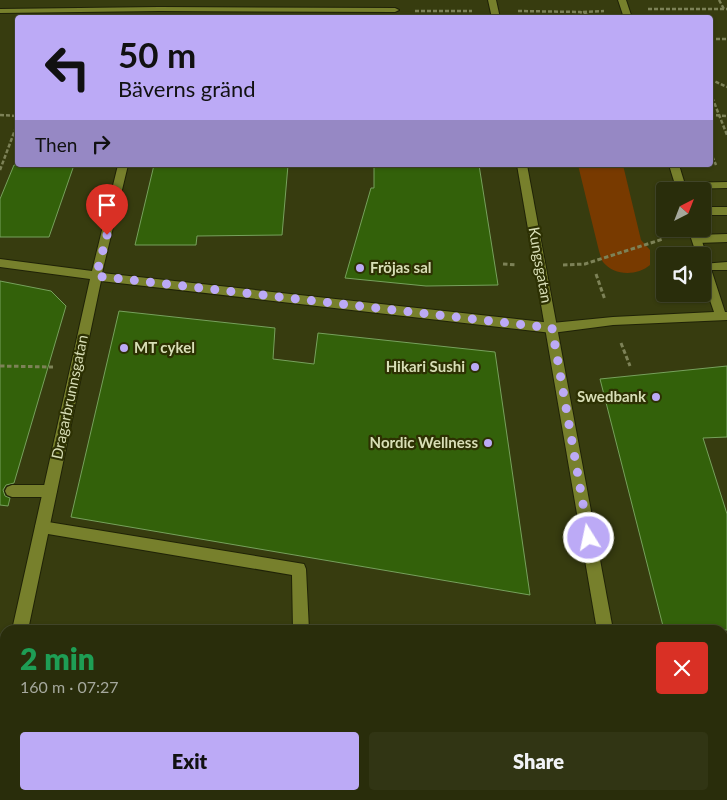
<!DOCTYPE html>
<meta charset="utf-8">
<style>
:root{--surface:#292d0b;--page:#313514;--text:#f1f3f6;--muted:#a5a89d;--line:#45492c;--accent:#bcaaf6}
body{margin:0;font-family:Lato,sans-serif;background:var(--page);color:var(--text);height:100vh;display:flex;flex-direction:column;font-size:19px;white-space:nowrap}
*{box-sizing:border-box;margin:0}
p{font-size:16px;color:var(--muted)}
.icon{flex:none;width:28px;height:28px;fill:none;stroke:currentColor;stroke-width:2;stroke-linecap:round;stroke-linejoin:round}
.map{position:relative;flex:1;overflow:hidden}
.side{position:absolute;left:0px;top:625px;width:728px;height:175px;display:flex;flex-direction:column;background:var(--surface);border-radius:15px 15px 0 0;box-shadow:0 1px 4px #0004,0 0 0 1px var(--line)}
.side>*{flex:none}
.top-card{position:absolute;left:15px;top:15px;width:698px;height:152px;border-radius:5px;box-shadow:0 1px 4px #0004,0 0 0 1px var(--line);background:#bcaaf6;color:#111;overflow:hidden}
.needle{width:32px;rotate:42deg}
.fabs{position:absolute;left:656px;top:182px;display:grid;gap:10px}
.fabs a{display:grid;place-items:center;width:55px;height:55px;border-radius:5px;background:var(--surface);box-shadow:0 1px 4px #0004,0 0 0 1px var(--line);font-size:25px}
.pin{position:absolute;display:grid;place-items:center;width:42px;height:42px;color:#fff;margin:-51px -21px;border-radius:50% 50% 50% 0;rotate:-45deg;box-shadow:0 0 5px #0007}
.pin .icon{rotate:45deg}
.me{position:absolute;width:55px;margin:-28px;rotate:350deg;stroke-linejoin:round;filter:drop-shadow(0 0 4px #0008)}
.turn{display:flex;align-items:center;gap:18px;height:105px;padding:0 20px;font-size:22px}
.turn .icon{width:65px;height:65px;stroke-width:2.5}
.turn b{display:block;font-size:35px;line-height:42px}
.then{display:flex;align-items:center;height:48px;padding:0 20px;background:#0003;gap:10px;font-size:19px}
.round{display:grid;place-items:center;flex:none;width:52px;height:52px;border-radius:5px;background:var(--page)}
.headline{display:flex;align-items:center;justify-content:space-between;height:85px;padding:0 20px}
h1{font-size:30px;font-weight:800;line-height:38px;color:#1e9e55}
.cta{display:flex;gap:10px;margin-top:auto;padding:10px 20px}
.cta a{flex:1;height:58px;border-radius:5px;background:var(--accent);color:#111;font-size:20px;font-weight:800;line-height:58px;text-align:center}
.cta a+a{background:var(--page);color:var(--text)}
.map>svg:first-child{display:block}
.green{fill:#783a00}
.building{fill:#33610a;stroke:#76a15c}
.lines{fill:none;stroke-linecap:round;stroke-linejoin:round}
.lane-casing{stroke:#1f2207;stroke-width:2}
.street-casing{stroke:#1f2207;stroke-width:2}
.secondary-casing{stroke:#1f2207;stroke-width:2}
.path-far1{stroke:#7d8257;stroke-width:2.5;stroke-dasharray:4 2;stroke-linecap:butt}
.path{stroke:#7d8257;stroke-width:3;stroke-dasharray:4.5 2.5;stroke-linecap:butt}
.lane{fill:#77802c;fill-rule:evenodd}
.street{fill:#77802c;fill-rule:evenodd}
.secondary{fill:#77802c;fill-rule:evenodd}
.route{stroke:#bcaaf6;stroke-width:9;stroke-dasharray:0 16.2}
.poi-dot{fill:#bcaaf6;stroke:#2d3103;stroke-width:2}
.labels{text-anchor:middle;stroke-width:4.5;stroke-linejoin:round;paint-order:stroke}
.street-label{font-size:15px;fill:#d8deb6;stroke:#2d3103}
.poi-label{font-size:15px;font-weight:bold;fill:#d8deb6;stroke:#2d3103;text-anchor:end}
</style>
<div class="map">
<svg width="727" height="800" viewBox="0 0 727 800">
<rect width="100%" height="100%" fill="#373c0f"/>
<path class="green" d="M578,165H623L641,240L650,250V265C637,276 614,276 603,262C601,259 600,254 599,251Z"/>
<g class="building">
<path d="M14,165H74L49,237H0V199Z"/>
<path d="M154,165H288L282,235L197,236L196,245H135Z"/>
<path d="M374,165H479L498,285L426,286L345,278L371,188H374Z"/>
<path d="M0,281L51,291L66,306L14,483L6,485L3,490L5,496L10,498L8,506L0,505Z"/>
<path d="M119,311L275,328L273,359L314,364L318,333L495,352L530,595L71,517Z"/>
<path d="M727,366V437L703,438L727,514V630H664L600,379Z"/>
</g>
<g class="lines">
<defs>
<g id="lane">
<path d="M727,182V188L681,189L676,186L681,183Z"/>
<rect x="702" y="207" width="25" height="8"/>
<path d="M727,234V242L697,243L692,239L697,235Z"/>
<path d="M727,262V270H702V264Z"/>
<path d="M12,485H50L55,487L57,491L55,495L50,497H12L7,495L5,491L7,487Z"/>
<path d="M42,521L304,564L306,569L309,630H293L292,575L42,533L37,532L35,527L37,522Z"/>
<path d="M300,795H316L317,800H301Z"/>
</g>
<g id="street">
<path d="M618,0H626L632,18H624Z"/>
<path d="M159,7L395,8L399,10L395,12L159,11L0,13V9Z"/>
<path d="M118,165H128L102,273L552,323L613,317L714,312L702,277V256H697L688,229H698L725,312H727V320L613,325L552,333L101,281L28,630H12L90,279L0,267V259L92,271Z"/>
<path d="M669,165H679L687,191H677Z"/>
<rect x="722" y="660" width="5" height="16"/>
<rect x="0" y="663" width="5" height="16"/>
<path d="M5,687V721L0,723V689Z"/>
</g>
<g id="secondary">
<path d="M488,0H496L500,18H492Z"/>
<path d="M517,165H527L613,630H597Z"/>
<path d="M626,795H642L643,800H627Z"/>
</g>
</defs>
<use href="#lane" class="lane-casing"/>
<use href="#street" class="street-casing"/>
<use href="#secondary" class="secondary-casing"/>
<g class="path-far1">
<path d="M719,0L724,9"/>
<path d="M648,9H727"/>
<path d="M415,11H472"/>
<path d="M518,11L580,12L595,18"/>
<path d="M583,12L604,11"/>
<path d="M710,39H727"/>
<path d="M710,79L727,87"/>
<path d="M710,92L727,135"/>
<path d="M0,115L18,116"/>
<path d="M710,115L727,116"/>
<path d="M710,151L716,165"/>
<path d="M0,170L18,122"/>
</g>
<g class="path">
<path d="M503,264L517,265"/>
<path d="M563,265L585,264L663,239"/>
<path d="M596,274L605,300"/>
<path d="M621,343L630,366"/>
<path d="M0,366L53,367"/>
</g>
<use href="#lane" class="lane"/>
<use href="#street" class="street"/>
<use href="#secondary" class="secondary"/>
</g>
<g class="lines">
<path class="route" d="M107,235L96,276L552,328L589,538"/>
</g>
<g class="poi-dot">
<circle cx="360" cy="268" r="5"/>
<circle cx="124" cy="348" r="5"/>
<circle cx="475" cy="367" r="5"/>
<circle cx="656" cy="397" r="5"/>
<circle cx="488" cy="443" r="5"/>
</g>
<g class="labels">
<g class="street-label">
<text transform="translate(540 265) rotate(80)" y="5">Kungsgatan</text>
<text transform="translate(70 397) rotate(-78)" y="5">Dragarbrunnsgatan</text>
</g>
<g class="poi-label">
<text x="370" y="273" text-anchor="start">Fröjas sal</text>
<text x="134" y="353" text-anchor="start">MT cykel</text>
<text x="465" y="372">Hikari Sushi</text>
<text x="646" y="402">Swedbank</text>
<text x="478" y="448">Nordic Wellness</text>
</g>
</g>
</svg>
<div class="fabs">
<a><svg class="needle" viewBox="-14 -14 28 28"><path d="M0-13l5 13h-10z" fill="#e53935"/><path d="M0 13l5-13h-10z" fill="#a5a89d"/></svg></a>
<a><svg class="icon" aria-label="sound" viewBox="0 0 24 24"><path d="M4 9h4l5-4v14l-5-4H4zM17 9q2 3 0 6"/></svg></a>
</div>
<div class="pin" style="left:107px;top:235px;background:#d93025"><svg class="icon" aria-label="arrive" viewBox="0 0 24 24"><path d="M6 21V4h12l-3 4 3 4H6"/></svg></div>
<svg class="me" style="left:589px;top:538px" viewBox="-20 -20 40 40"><circle r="17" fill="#bcaaf6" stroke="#fff" stroke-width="3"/><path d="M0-11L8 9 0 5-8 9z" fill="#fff"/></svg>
<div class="top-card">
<div class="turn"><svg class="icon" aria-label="left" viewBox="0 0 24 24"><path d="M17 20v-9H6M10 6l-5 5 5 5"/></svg><div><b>50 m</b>Bäverns gränd</div></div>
<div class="then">Then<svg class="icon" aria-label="right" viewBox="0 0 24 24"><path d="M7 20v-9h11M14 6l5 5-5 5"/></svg></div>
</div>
<section class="side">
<div class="headline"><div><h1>2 min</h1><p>160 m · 07:27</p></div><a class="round" style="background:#d93025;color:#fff"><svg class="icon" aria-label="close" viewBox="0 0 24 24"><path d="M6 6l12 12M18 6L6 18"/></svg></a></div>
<div class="cta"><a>Exit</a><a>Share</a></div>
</section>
</div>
